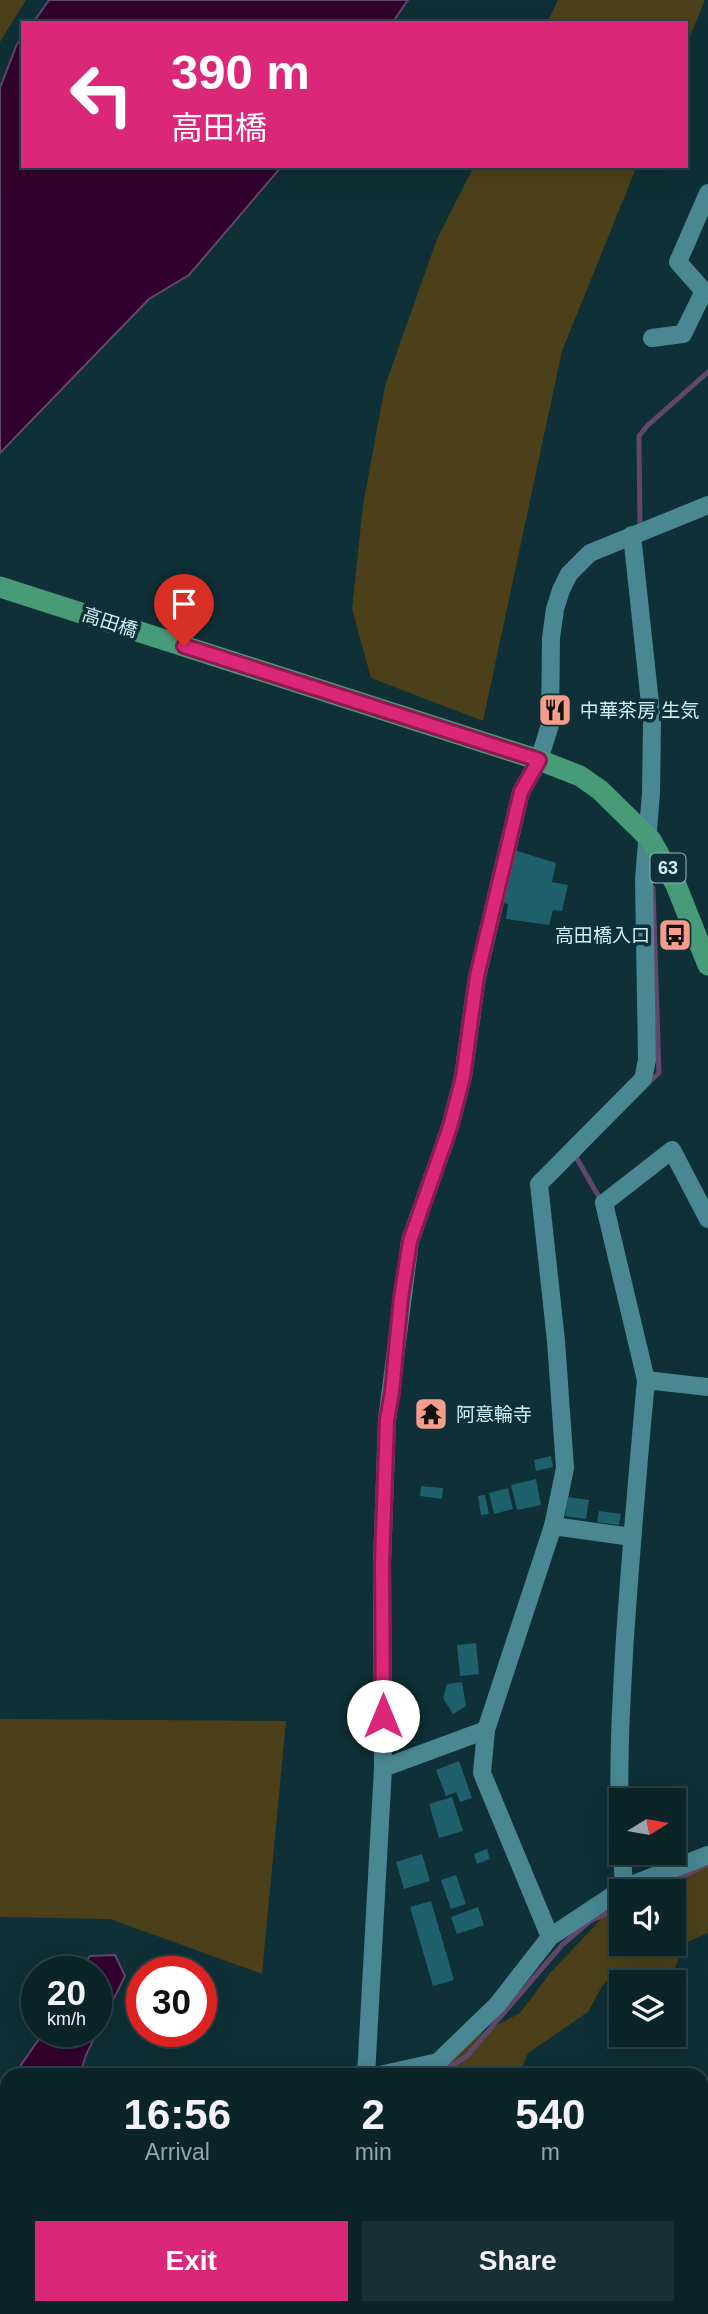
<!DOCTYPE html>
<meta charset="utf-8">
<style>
:root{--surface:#0a2428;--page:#183034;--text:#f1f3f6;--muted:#99a4a8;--line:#2a4145;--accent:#db2777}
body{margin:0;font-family:Arial,"Noto Sans JP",sans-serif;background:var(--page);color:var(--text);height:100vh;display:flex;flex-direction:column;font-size:26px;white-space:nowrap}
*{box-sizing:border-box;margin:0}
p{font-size:23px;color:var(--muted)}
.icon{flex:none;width:38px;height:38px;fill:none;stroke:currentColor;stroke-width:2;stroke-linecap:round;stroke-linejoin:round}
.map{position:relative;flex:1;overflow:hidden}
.drawer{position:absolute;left:0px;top:2068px;width:709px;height:247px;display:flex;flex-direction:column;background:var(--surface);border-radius:21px 21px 0 0;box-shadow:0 7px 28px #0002,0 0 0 2px var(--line)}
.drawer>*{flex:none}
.banner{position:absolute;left:21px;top:21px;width:667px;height:147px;border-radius:0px;box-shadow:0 7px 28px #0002,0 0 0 2px var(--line);background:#db2777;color:#fff;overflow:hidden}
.needle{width:46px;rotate:79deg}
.fabs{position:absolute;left:609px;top:1788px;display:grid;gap:14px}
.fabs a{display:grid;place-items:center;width:77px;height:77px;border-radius:0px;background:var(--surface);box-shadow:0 7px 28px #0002,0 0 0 2px var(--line);font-size:35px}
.speed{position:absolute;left:21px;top:1956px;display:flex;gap:14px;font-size:35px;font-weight:700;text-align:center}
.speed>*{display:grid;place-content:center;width:91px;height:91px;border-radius:50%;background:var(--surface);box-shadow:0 7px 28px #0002,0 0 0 2px var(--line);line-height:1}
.speed small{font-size:18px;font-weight:400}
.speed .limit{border:10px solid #d22;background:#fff;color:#111}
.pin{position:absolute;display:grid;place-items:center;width:60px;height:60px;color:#fff;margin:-72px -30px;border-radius:50% 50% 50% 0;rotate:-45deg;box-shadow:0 0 7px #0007}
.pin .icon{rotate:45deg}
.me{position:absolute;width:77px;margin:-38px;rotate:0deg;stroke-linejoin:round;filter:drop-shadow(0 0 5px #0008)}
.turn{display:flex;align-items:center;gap:24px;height:147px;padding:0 35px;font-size:32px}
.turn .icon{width:91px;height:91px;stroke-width:2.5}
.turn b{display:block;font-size:49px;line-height:60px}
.eta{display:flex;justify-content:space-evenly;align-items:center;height:119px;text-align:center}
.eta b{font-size:42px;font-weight:700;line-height:49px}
.primary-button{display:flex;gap:14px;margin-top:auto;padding:14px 35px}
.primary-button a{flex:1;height:80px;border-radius:0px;background:var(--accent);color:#fff;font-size:28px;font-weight:700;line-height:80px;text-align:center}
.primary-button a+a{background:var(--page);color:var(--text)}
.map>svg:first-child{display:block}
.green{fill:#4b4019}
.water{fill:#32002e;stroke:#61486a;stroke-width:2}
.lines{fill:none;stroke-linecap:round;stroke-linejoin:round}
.stream{stroke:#61486a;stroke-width:5}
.building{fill:#1e606c}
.minor{stroke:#498793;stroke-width:18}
.primary{stroke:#489b79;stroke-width:21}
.route-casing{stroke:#8e194d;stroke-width:18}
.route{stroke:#db2777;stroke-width:12}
.labels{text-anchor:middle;stroke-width:7;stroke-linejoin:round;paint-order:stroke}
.shield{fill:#0e3036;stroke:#96b6bc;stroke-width:2}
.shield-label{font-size:18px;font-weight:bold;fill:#d0eff6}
.street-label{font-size:19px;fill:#d0eff6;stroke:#0e3036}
.poi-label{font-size:19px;fill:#d0eff6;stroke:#0e3036;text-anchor:start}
</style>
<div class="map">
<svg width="708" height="2314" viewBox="0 0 708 2314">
<rect width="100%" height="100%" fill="#0e3036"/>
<g class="green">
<path d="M0,0H26L0,42Z"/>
<path d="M558,0H705L686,46V23H547Z"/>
<path d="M474,166H637L562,351L483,721L371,678L352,609L363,505L385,386L437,239Z"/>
<path d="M0,1719L286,1721L262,1974L110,1919L0,1917Z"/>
<path d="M708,1859V1933L685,1943L671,1978L617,1968L601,1988L588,2012L528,2053L519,2075L400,2076L520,2013L551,1972L621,1898V1944H674V1892H629Z"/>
<path d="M7,2233V2308H35L13,2314H0V2235Z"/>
</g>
<g class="water">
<path d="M49,0H408L392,23H33Z"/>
<path d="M23,37V166H282L189,275L149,299L0,453V88L17,44Z"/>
<path d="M115,1955L125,1976L86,2055L80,2075H14L44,2032H96V1972H78L90,1956Z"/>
<path d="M7,2087V2230L0,2233V2097Z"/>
</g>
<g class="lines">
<g class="stream">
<path d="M640,528L639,436L647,426L708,372"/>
<path d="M648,1083L659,1073L653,888"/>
<path d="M578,1155L576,1157L599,1197"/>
<path d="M652,1892L708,1864"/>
<path d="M434,2076L467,2056L562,1945L590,1921L621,1907"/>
</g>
</g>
<g class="building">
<path d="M514,850L556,863L552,882L568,885L562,911L553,910L549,925L506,919L508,904L498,902Z"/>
<path d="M551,1456L553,1467L536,1471L534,1460Z"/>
<path d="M536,1479L541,1505L517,1510L511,1485Z"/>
<path d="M421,1486L443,1488L442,1499L420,1496Z"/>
<path d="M508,1488L513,1509L494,1514L489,1493Z"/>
<path d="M485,1495L489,1514L481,1515L478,1496Z"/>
<path d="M568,1497L589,1500L586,1519L565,1516Z"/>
<path d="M599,1511L621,1514L619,1525L597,1522Z"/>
<path d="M476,1643L479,1674L460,1676L457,1645Z"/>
<path d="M462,1682L466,1706L453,1714L443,1698L447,1684Z"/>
<path d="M459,1761L472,1798L460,1802L456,1792L446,1796L436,1770Z"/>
<path d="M452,1797L463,1831L439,1838L429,1804Z"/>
<path d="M487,1849L490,1859L477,1864L474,1854Z"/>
<path d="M422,1854L430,1881L404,1889L396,1862Z"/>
<path d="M456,1875L466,1904L451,1909L441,1880Z"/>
<path d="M431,1901L454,1980L433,1986L410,1907Z"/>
<path d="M478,1907L484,1925L457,1934L451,1917Z"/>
</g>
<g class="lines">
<g class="minor">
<path d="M652,338L683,334L702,295V289L678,262L708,193"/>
<path d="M646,1380L604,1203L672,1150L708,1219"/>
<path d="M553,1526L565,1468L556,1341L539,1184L643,1079L647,1060L644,879L651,793L652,722L632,535"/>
<path d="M486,1730L482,1773L550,1937"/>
<path d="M383,1768L486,1730L553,1526L632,1537"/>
<path d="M621,1840C617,1772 621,1705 625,1637C631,1551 638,1466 646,1380L708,1387"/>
<path d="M622,1853L624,1888"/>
<path d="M366,2076L383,1768L382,1564L387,1420L410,1241L450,1127L463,1077L477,977L521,792L539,760L550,725L551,638L555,609L561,590L569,574L590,553L708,505"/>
<path d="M375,2076L438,2062L497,2005L550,1937L624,1888L708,1855"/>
<path d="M702,2119L708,2114"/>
<path d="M702,2296L708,2313"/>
<path d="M271,2308L273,2314"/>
</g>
<path class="primary" d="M0,587L539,760L580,776L600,790L651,840L676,885L708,965"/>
</g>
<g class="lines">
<defs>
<path id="route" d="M184,646L539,760L521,792L477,976L463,1077L450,1127L410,1241L401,1298L392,1392L387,1420L382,1564L383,1716"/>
</defs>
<use href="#route" class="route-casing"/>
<use href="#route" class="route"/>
</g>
<defs>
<symbol id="restaurant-square" viewBox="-11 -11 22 22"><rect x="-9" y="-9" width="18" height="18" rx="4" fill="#f49d8b" stroke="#0e3036"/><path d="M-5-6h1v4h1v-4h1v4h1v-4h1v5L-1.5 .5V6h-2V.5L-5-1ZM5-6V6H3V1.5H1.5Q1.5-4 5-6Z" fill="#111"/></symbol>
<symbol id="bus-square" viewBox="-11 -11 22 22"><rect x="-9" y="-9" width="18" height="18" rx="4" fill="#f49d8b" stroke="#0e3036"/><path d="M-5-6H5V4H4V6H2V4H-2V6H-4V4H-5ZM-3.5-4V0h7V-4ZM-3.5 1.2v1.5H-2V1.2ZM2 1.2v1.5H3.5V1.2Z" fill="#111"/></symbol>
<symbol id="temple-square" viewBox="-11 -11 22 22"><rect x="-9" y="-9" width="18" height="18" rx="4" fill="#f49d8b" stroke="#0e3036"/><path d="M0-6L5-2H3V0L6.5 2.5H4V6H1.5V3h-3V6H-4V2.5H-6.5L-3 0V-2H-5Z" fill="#111"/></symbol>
</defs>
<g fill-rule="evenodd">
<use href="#restaurant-square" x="536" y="691" width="38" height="38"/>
<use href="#bus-square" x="656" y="916" width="38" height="38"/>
<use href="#temple-square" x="412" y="1395" width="38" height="38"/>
</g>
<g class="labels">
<rect class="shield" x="650.5" y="853.5" width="35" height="29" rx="5"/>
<g class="shield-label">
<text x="668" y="874">63</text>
</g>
<g class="street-label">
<text transform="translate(110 622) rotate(18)" y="7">高田橋</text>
</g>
<g class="poi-label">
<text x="580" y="717">中華茶房 生気</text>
<text x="650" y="942" text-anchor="end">高田橋入口</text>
<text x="456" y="1421">阿意輪寺</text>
</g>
</g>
</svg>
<div class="fabs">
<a><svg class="needle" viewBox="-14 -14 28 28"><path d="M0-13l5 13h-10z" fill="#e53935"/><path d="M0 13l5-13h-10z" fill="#99a4a8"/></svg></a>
<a><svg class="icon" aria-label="sound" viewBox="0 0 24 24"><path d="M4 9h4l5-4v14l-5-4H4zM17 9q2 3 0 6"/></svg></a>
<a><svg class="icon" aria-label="layers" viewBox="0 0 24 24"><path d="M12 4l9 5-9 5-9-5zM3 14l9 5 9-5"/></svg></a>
</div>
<div class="speed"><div>20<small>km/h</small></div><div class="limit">30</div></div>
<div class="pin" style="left:184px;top:646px;background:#d93025"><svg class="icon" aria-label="arrive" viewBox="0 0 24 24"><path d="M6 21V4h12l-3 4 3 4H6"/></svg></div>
<svg class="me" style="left:383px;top:1716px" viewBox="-20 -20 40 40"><circle r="19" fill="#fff"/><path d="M0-13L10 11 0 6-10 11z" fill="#db2777"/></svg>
<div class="banner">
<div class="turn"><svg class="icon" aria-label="left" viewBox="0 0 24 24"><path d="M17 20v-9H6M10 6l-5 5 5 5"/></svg><div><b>390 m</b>高田橋</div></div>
</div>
<section class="drawer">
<div class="eta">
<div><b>16:56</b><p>Arrival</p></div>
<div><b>2</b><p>min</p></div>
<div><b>540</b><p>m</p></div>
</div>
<div class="primary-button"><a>Exit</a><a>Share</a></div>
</section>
</div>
